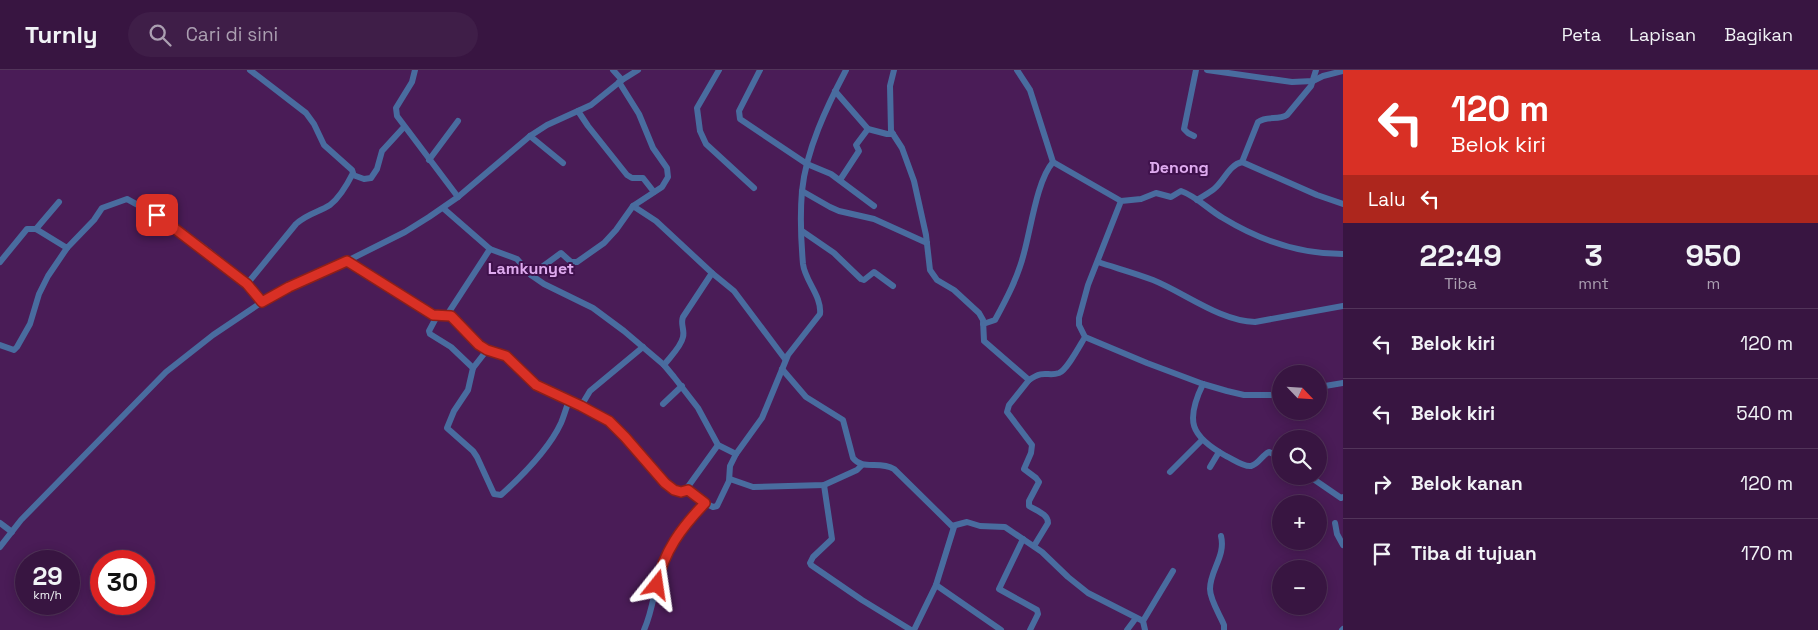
<!DOCTYPE html>
<html lang="id">
<meta charset="utf-8">
<style>
:root{--surface:#381541;--page:#3f1e48;--text:#f1f3f6;--muted:#ab9fb1;--line:#52345a}
body{margin:0;font-family:"Space Grotesk",sans-serif;background:var(--page);color:var(--text);height:100vh;display:flex;flex-direction:column;font-size:19px;white-space:nowrap}
*{box-sizing:border-box;margin:0}
p{font-size:16px;color:var(--muted)}
.icon{flex:none;width:28px;height:28px;fill:none;stroke:currentColor;stroke-width:2;stroke-linecap:round;stroke-linejoin:round}
.map{position:relative;flex:1;overflow:hidden}
.drawer{display:flex;flex-direction:column;background:var(--surface);width:475px}
.drawer>*{flex:none}
.banner{background:#d93025;color:#fff;overflow:hidden}
.needle{width:32px;rotate:115deg}
.tools{position:absolute;left:1272px;top:295px;display:grid;gap:10px}
.tools a{display:grid;place-items:center;width:55px;height:55px;border-radius:50%;background:var(--surface);box-shadow:0 2px 12px #0003,0 0 0 1px var(--line);font-size:25px}
.speed{position:absolute;left:15px;top:480px;display:flex;gap:10px;font-size:25px;font-weight:700;text-align:center}
.speed>*{display:grid;place-content:center;width:65px;height:65px;border-radius:50%;background:var(--surface);box-shadow:0 2px 12px #0003,0 0 0 1px var(--line);line-height:1}
.speed small{font-size:12px;font-weight:400}
.speed .limit{border:8px solid #d22;background:#fff;color:#111}
.pin{position:absolute;display:grid;place-items:center;width:42px;height:42px;color:#fff;margin:-21px;border-radius:10px;box-shadow:0 2px 8px #0006}
.me{position:absolute;width:55px;margin:-28px;rotate:15deg;stroke-linejoin:round;filter:drop-shadow(0 0 4px #0008)}
.turn{display:flex;align-items:center;gap:18px;height:105px;padding:0 25px;font-size:22px}
.turn .icon{width:65px;height:65px;stroke-width:2.5}
.turn b{display:block;font-size:35px;line-height:42px}
.then{display:flex;align-items:center;height:48px;padding:0 25px;background:#0003;gap:10px;font-size:19px}
.eta{display:flex;justify-content:space-evenly;align-items:center;height:85px;text-align:center}
.eta b{font-size:30px;font-weight:800;line-height:35px}
ul{padding:0;list-style:none}
li{display:flex;align-items:center;gap:15px;height:70px;padding:0 25px;border-top:1px solid var(--line)}
li div{flex:1}
li b{display:block;font-size:19px}
li em{font-style:normal}
header{display:flex;align-items:center;gap:30px;box-sizing:border-box;height:70px;padding:0 25px;background:var(--surface);border-bottom:1px solid var(--line)}
header strong{font-size:24px}
nav{display:flex;gap:28px;margin-inline-start:auto;font-size:18px}
.search{width:350px;height:45px;background:var(--page);display:flex;align-items:center;gap:12px;box-sizing:border-box;padding:0 18px;border-radius:28px;color:var(--muted);font-size:19px}
main{display:flex;flex:1;min-height:0}
.map>svg:first-child{display:block}
.lines{fill:none;stroke-linecap:round;stroke-linejoin:round}
.minor{stroke:#496c9f;stroke-width:6}
.route-casing{stroke:#8d1f18;stroke-width:12}
.route{stroke:#d93025;stroke-width:9}
.labels{text-anchor:middle;stroke-width:4;stroke-linejoin:round;paint-order:stroke}
.quarter-label{font-size:16px;font-weight:bold;fill:#dfabef;stroke:#3f114c}
</style>
<header>
<strong>Turnly</strong>
<div class="search"><svg class="icon" aria-label="search" viewBox="0 0 24 24"><circle cx="10" cy="10" r="6"/><path d="M15 15l6 6"/></svg>Cari di sini</div>
<nav><a>Peta</a><a>Lapisan</a><a>Bagikan</a></nav>
</header>
<main>
<div class="map">
<svg width="1343" height="560" viewBox="0 0 1343 560">
<rect width="100%" height="100%" fill="#4a1c57"/>
<g class="lines">
<g class="minor">
<path d="M415,0L412,12L396,38L397,46L458,127"/>
<path d="M613,0L622,10"/>
<path d="M719,0L697,38L700,61L706,74L754,118"/>
<path d="M760,0L739,41L740,49L807,94L831,104L874,136"/>
<path d="M894,0L890,16L891,61L902,78L914,111L926,165L930,200L937,210L954,220L979,243L983,250L984,271L1029,310C1045,299 1047,307 1059,303C1067,300 1080,275 1085,267L1079,255V248L1088,215L1121,131L1141,129L1156,123L1171,127L1181,121C1196,126 1209,140 1223,148C1259,170 1301,184 1343,184"/>
<path d="M1017,0L1030,20L1053,92L1121,131"/>
<path d="M1207,0L1292,12L1313,11L1323,6L1343,1"/>
<path d="M835,21L868,59L856,75L859,81L840,110"/>
<path d="M578,41L588,56L627,105L632,108H643L654,122"/>
<path d="M868,59L887,64H893"/>
<path d="M530,66L563,93"/>
<path d="M1194,66L1188,63L1184,59L1196,0"/>
<path d="M429,90L458,51"/>
<path d="M1242,92L1258,52C1267,45 1278,51 1287,45L1311,16L1316,0"/>
<path d="M353,105L364,109L371,108L377,99L382,81L404,57"/>
<path d="M802,121L830,137L839,141L874,149L927,173"/>
<path d="M1197,130C1203,126 1209,123 1214,119C1224,111 1229,95 1242,92L1317,125L1343,134"/>
<path d="M633,136L656,151L712,203L734,221L785,289"/>
<path d="M443,138L490,179L517,189L531,205L544,214L593,238L624,261L664,295L674,307L698,338L718,375L736,384"/>
<path d="M36,159L59,132"/>
<path d="M802,161L834,183L861,209L864,210L874,202L893,216"/>
<path d="M347,191L433,245L451,246L479,275L487,280L506,286L536,315L609,351L625,367L665,413L674,420L681,422L688,420"/>
<path d="M0,192L27,159H36L67,178L94,150L102,138L127,129C174,154 229,191 262,232"/>
<path d="M1098,192C1116,198 1135,203 1153,210C1185,223 1220,251 1255,252L1343,236"/>
<path d="M531,205L561,183L571,192H577L604,173L616,160L633,136L662,117L668,107L667,98L653,78L639,44L619,12"/>
<path d="M247,214L296,154C306,144 319,142 330,135C339,128 348,113 353,103L352,100L324,75L314,54L306,43L250,0"/>
<path d="M447,245L490,179"/>
<path d="M437,246L429,261L430,264L451,277L473,298"/>
<path d="M983,254L995,250C1007,228 1018,207 1024,183C1031,158 1037,110 1053,92"/>
<path d="M1085,267L1147,293L1203,314L1227,321L1244,325H1281"/>
<path d="M0,275L14,280L17,277L30,254L39,224L48,206L67,178"/>
<path d="M487,280L473,298L468,320L454,341L447,358L473,381L477,387L494,424L501,425C522,406 549,379 561,353C564,346 566,338 569,331"/>
<path d="M664,295C670,287 681,277 683,267C685,260 680,254 683,247L712,203"/>
<path d="M782,299L806,327L843,350L853,388C863,401 879,390 894,399L952,456L967,452L980,456L1005,457L1042,482L1068,507L1088,523L1143,551"/>
<path d="M1029,310L1009,335L1007,342L1032,375L1031,383L1024,399L1036,408L1039,412L1029,431V436C1037,441 1048,444 1048,453L1034,476"/>
<path d="M1203,314C1185,351 1190,366 1226,386C1233,389 1243,397 1251,396C1259,394 1262,385 1269,382L1281,388"/>
<path d="M1319,317L1343,313"/>
<path d="M663,334L682,316"/>
<path d="M581,336L590,321L643,277"/>
<path d="M1210,397L1219,382"/>
<path d="M1170,402L1202,370"/>
<path d="M1309,406L1341,428L1343,427"/>
<path d="M730,409L753,417L824,415L857,400L862,395"/>
<path d="M824,415L832,469L813,487L810,493L811,495L862,530L911,560"/>
<path d="M705,433L688,422L687,418L718,375"/>
<path d="M0,453L12,462"/>
<path d="M1335,453L1337,464L1343,475"/>
<path d="M1221,466C1226,486 1210,500 1210,519C1210,530 1220,545 1224,555V560"/>
<path d="M1023,469L999,519L1037,540L1038,544L1030,560"/>
<path d="M0,477L21,450L166,302L213,265L262,232L289,217L347,191L405,162L429,147L458,127L530,66L547,55L591,35L622,10L638,0"/>
<path d="M936,515L1001,560"/>
<path d="M644,560C652,542 654,523 659,504C666,476 685,454 705,433L713,437L717,436L729,411L730,396L736,384L762,348L788,285L820,244C822,226 805,211 803,194C801,171 800,144 802,121C806,80 827,36 846,0"/>
<path d="M914,560L936,515L954,457"/>
<path d="M1127,560L1136,548"/>
<path d="M1145,560L1143,551L1173,501"/>
<path d="M1342,560L1343,559"/>
</g>
</g>
<g class="lines">
<defs>
<path id="route" d="M157,145L247,214L262,232L289,217L347,191L433,245L451,246L479,275L487,280L506,286L536,315L581,336L609,351L625,367L665,413L674,420L681,422L688,420L705,433C682,457 663,482 657,515"/>
</defs>
<use href="#route" class="route-casing"/>
<use href="#route" class="route"/>
</g>
<g class="labels">
<g class="quarter-label">
<text x="1179" y="103">Denong</text>
<text x="531" y="204">Lamkunyet</text>
</g>
</g>
</svg>
<div class="tools">
<a><svg class="needle" viewBox="-14 -14 28 28"><path d="M0-13l5 13h-10z" fill="#e53935"/><path d="M0 13l5-13h-10z" fill="#ab9fb1"/></svg></a>
<a><svg class="icon" aria-label="search" viewBox="0 0 24 24"><circle cx="10" cy="10" r="6"/><path d="M15 15l6 6"/></svg></a>
<a>+</a>
<a>−</a>
</div>
<div class="speed"><div>29<small>km/h</small></div><div class="limit">30</div></div>
<div class="pin" style="left:157px;top:145px;background:#d93025"><svg class="icon" aria-label="arrive" viewBox="0 0 24 24"><path d="M6 21V4h12l-3 4 3 4H6"/></svg></div>
<svg class="me" style="left:657px;top:515px" viewBox="-20 -20 40 40"><path d="M0-17L14 15 0 8-14 15z" fill="#d93025" stroke="#fff" stroke-width="4"/></svg>
</div>
<section class="drawer">
<div class="banner">
<div class="turn"><svg class="icon" aria-label="left" viewBox="0 0 24 24"><path d="M17 20v-9H6M10 6l-5 5 5 5"/></svg><div><b>120 m</b>Belok kiri</div></div>
<div class="then">Lalu<svg class="icon" aria-label="left" viewBox="0 0 24 24"><path d="M17 20v-9H6M10 6l-5 5 5 5"/></svg></div>
</div>
<div class="eta">
<div><b>22:49</b><p>Tiba</p></div>
<div><b>3</b><p>mnt</p></div>
<div><b>950</b><p>m</p></div>
</div>
<ul>
<li><svg class="icon" aria-label="left" viewBox="0 0 24 24"><path d="M17 20v-9H6M10 6l-5 5 5 5"/></svg><div><b>Belok kiri</b></div><em>120 m</em></li>
<li><svg class="icon" aria-label="left" viewBox="0 0 24 24"><path d="M17 20v-9H6M10 6l-5 5 5 5"/></svg><div><b>Belok kiri</b></div><em>540 m</em></li>
<li><svg class="icon" aria-label="right" viewBox="0 0 24 24"><path d="M7 20v-9h11M14 6l5 5-5 5"/></svg><div><b>Belok kanan</b></div><em>120 m</em></li>
<li><svg class="icon" aria-label="arrive" viewBox="0 0 24 24"><path d="M6 21V4h12l-3 4 3 4H6"/></svg><div><b>Tiba di tujuan</b></div><em>170 m</em></li>
</ul>
</section>
</main>
